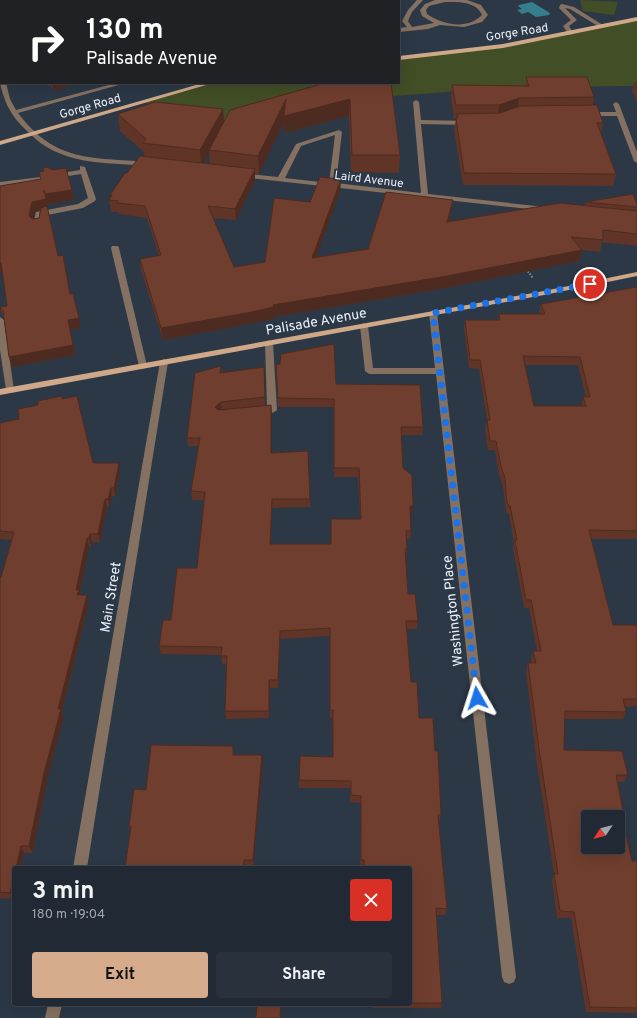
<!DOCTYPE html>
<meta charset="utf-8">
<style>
:root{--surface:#212a34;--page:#29323c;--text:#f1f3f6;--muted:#a2a7ac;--line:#3e464f;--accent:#d6ab8b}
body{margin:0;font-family:Overpass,sans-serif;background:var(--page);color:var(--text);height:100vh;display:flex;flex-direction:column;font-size:15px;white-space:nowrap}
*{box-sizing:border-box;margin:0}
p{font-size:13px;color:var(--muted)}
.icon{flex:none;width:22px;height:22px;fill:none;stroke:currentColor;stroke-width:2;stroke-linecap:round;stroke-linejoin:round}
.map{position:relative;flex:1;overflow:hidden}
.panel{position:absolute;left:12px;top:866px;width:400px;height:140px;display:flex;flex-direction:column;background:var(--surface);border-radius:4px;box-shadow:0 4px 16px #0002,0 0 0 1px var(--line)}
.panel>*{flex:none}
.top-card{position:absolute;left:0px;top:0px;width:400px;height:84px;box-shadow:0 4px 16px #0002,0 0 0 1px var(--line);background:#202124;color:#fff;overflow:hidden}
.needle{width:26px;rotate:234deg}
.fabs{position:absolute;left:581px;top:810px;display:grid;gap:8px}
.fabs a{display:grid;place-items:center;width:44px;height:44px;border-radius:4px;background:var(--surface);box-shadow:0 4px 16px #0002,0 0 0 1px var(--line);font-size:20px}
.pin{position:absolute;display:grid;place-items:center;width:34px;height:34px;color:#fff;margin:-17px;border:2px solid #fff;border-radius:50%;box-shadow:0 1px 4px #0007}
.me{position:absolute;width:44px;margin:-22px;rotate:354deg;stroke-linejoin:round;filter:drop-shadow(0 0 3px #0008)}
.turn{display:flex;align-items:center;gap:14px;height:84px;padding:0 20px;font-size:18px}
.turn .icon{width:52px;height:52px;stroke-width:2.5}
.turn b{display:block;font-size:28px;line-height:34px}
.round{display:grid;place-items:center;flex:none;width:42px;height:42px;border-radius:4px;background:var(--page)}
.headline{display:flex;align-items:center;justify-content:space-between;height:68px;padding:0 20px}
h1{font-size:24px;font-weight:700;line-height:30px}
.action{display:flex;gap:8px;margin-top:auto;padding:8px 20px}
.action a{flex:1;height:46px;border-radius:4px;background:var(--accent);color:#111;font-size:16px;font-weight:700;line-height:46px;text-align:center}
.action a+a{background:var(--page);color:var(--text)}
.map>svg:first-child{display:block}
.green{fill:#424e25}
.water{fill:#347f8b}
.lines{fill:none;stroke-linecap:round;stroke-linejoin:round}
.path{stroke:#86909b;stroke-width:2;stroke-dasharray:1.5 1.5;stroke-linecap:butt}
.minor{fill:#847161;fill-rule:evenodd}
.major{fill:#cfa888;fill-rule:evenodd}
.wall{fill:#603528;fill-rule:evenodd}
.shaded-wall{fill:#4e2b20}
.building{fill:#703e2e;stroke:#4e2b20;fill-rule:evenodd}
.route{stroke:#1a73e8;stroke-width:7;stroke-dasharray:0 12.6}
.labels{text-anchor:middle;stroke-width:4;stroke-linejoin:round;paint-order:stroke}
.far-street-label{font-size:12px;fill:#eaf1fa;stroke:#2c3846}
.street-label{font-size:14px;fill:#eaf1fa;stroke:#2c3846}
</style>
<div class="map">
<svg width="637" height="1018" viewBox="0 0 637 1018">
<rect width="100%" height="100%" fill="#2c3846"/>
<g class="green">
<path d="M0,0H382V1H1L0,20Z"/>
<path d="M580,0L618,2L614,15L583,11Z"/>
<path d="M637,19V86L514,87L394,96L327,94L232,121L165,115L144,101L210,83H399V58L503,46Z"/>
</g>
<path class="water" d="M532,2L550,13L549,15L536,17L528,12L522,14L517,10L522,9L518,6L519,5Z"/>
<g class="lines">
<path class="path" d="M526,269L533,278"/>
<g class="minor">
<path d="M417,0H423L412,12L408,21L412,27L434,23L422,16L420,10L425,4L435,0H467L481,5L488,15L482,22L464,27L440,25L428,29L399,32V28L407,27L402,21L408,10ZM445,2C458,2 476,1 482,15C467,30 443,25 427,14L426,10L429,6Z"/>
<path d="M562,4L574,7L606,27L601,28L570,9L565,8L577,20L569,26L574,34L569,35L563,26L571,20L559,8L560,5Z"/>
<rect x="0" y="71" width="1" height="4"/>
<path d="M1,82V83H6L10,99L16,110L116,83H126L18,113C56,163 91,157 148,162L151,164L148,166C103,162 60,166 27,131C11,116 5,104 0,83Z"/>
<path d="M416,100L419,102L421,120L467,121L470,123L467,125L421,124L428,194L545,207L549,209L548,211L428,198L425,199L422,197L241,177L237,175L241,173L278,177L296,144L339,130L342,132L336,183L421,193L413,102ZM335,135L329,183L285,178L301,146Z"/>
<path d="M616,102L619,104L637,152V163L634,161L617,116H586L583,114L586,112H616L613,104Z"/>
<path d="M80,166L85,167L96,199L95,201L83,208L42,216L40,227H34L33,225L36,212L78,204L88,198L81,174L55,178L51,176L55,174L80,170Z"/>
<path d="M41,177L45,179L43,180L0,186V182Z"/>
<path d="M112,246H118L119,248L147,366L143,369L139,366L111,248Z"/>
<path d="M433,310L437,313L444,371L516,977L514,982L509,984L504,982L502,977L436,374H369L365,371L360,326L364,323L368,326L373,368H435L429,313Z"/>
<path d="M0,317L4,320L14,390L10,393L6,390L0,350Z"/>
<path d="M269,340L273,343L277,410C272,415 259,416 254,411L256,409L267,407L265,343Z"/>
<path d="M164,359L168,362L87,868H73L160,362Z"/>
<path d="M48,1004H62L59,1018H45Z"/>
</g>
<g class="major">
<path d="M637,17V21L503,48L399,60V56L503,44Z"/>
<path d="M203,83H213L0,145V141Z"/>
<path d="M637,272V276L544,295L0,395V389L544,291Z"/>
</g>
</g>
<g class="wall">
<path d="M526,77L594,97L593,105L603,123L601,133L616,174L613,186L463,185L454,130L456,119H454L451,99L452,85L525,86Z"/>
<path d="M47,83H80L54,90Z"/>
<path d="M391,83L400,155L399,173L351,172L349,116L285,133L284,122L259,174H255V181L236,220L213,218L234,267L265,262L310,202L341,179L340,191L316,257L368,249L451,212L449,222L585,205L586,202L637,204V246L602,242L600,252L582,250L579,261L446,288L274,317V319L248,324L163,340L141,270L140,259L159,256L147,218L119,214V212H111L109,200L111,198L110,195L127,173L145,157L144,152L120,131L118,114L223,109L224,121ZM209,153L210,164L203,163Z"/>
<path d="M634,83H637V102L632,91Z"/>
<path d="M0,186L72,190L74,200L47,204L46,200L58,256L81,328L70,330L75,355L12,367L4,318L3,317L0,308V307L7,306L3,273H0ZM40,210L39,218L33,219L35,212Z"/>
<path d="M637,287V539H591L613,625H637V706L625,707L626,712L623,719H565L564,750L628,775L624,782H618L624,816L623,819L632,861H637V1013L586,1012L571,918H557L552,880L554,874L536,757L526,671L528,663H531V659L533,651H537L529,608H524L513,548L514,544L509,514L506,512L503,486L499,475L495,450H488L485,429L487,420L479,369L469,368L464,328L465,320H498L499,314H540L539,312L541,304ZM525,365H578L586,397H583L581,406H534Z"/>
<path d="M276,365L336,384L423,427L422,435H401L403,468L413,505L412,513L410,514L411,531L410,539H407V549L406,557L408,594L418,621L417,629H407L411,682L419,718L435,751L441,815L439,822L447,909L445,915H436L442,1003L441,1008H373V1004H410V868H363V866H360L361,803L350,802V788H299V780L333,757L332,718H330V636L280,639L278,688H270L269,718L226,719L225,711L227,664H222L221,655L161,654L159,646L197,568L204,500H192L191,491L198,446H188L187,438L221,366L222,372L264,367L265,406L271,405V453L310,499V507L272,508L271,544H331L360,519L358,477H334V407H278Z"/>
<path d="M62,398L93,463L120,472L115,497L112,496L109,507H107L100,542H92L91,547H89L80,592V595L89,603L62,711L64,717L47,780L33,853H24L14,899L0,898V577H1L12,540L0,539V423L19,419L38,405Z"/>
<path d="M233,746L234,755L263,763L253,867H244V868H125L130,832L129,826L146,790Z"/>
</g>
<g class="shaded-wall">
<path d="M52,83H80L54,90Z"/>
<path d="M519,98L517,112L497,119L499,105Z"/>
<path d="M286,99H350L349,116L285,133L284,122L259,174L258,156Z"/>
<path d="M223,109L224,126L209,150V153L201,167L200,150Z"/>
<path d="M255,169V181L236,220L235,209Z"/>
<path d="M341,179L340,191L312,270V258Z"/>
<path d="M72,190L74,200L47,204L45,194Z"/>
<path d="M46,199L48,208L35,212L32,226L29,216L32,202Z"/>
<path d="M453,200L451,212L446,234L447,222Z"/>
<path d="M582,250L579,261L446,288L274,317V319L248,324L163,340L161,328L273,305Z"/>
<path d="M0,263H1L4,273H0Z"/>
<path d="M79,318L81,328L70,330L75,355L12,367L9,357L68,320Z"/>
<path d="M0,360L1,369H0Z"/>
<path d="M221,402L222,411L216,415L215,407Z"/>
<path d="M271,405L272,414L271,461Z"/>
<path d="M119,463L120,472L115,497L114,488Z"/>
<path d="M111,488L112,496L109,507L108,499Z"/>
<path d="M105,499L107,507L100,542L98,534Z"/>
<path d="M272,499V508L270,553V544Z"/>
<path d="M413,505L412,513L409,515L410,507Z"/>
<path d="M90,534L92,542L91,547L89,538Z"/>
<path d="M87,538L89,547L80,592L81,598L80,603L76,590Z"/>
<path d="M87,595L89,603L62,711L64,717L47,780L33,853L29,846L44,773L58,709Z"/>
<path d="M280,631V639L278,688V680Z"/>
<path d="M269,680L270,688L269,718Z"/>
<path d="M262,755L263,763L253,867V860Z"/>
<path d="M21,846L24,853L21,868H16Z"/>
<path d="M14,875V899L10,893Z"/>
</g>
<g class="building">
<path d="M526,77H587L594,97L519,98L499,105H456L452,85L529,86Z"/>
<path d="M325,83H391L400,155H352L350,99L284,116L286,99L258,156L209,150L230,110Z"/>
<path d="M634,83H637V89Z"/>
<path d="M155,102L223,109L200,150L143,143L146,139L118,114Z"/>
<path d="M597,105L603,123H597L616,174L464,173L456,118H458L457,114L500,113L520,106Z"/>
<path d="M140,156L255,169L235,209L208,206L234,267L265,262L274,198L310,202L320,177L341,179L312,258L368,249L386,192L453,200L447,222L560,203L637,211V234L603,230V240L571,237L582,250L447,276L273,305L274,307L247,313L161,328L140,259L161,255L145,206L117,203L118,201L109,200L112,195H110L125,173H127Z"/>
<path d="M47,167L52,170L66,168L72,190L45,194L44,190L46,199L32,202L29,216L32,219L39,218L41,208L47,206L58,256L63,255L70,294H73L79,318L68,320L73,345L9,357L3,310L0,307L7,306L1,263H0V186L41,179L39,172L44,171L43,168Z"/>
<path d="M633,194L637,204V207L586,202Z"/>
<path d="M637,287V531L589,530L613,625H637V699H623L626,712L565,711L564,750L622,751L628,775H616L624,816H622L632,861H637V1008L590,1007L574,912L560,911L554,873L558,874L539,749L528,663H536L533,651H541L531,600H526L515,540H517L510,506L507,503L505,478L501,466L496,441H490L487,420H490L480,360H470L465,320H500L499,314H545L541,304ZM523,356L580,357L590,397H583L586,406H534ZM588,817H618V847H588Z"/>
<path d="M334,344L336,384L420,385L423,427H401L403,468L412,475L413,505L410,507L411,531H406L407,549H405L408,594H415L418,621H406L411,682H417L419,718H433L435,751H438L441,815H438L447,909L436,908L442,1003H410V868H364V860H361V796L351,795V781L299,780L300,756L333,757V710H330V628L280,631L278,680H269V711H225L227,656H221L222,647L159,646L163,620H171L177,568H197L205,492L191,491L200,438H187L195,373L221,366L220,373L264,367L265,397L221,402L215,407L218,410L271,405V453L308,451L310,499H272L270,544H331V519H361L359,468H334V399L278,398L276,365L280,364L281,354Z"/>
<path d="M62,396V399L77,396L93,463H119L114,488H111L108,499H105L98,534H90L89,538H87L76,590H79L77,595H87L58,709H61L44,773L29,846H21L16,868H14V875L10,893L0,892V577H1L14,532L0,531V423L19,419L18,409L38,405V401Z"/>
<path d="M151,745L233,746V755H262L253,860H244L243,868H125L131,826H129L134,789L146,790Z"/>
<path d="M257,1004H281L280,1018H256Z"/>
</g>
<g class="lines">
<path class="route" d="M477,698L433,313L590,284"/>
</g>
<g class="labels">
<g class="far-street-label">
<text transform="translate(517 32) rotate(-9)" y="4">Gorge Road</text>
<text transform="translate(90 106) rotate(-16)" y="4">Gorge Road</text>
<text transform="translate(369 179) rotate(7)" y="4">Laird Avenue</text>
</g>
<g class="street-label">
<text transform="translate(316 321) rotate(-10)" y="5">Palisade Avenue</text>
<text transform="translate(110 597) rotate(-81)" y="5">Main Street</text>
<text transform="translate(452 611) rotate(-96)" y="5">Washington Place</text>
</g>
</g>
</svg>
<div class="fabs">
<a><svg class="needle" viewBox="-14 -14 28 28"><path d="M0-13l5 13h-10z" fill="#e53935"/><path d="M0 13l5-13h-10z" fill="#a2a7ac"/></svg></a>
</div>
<div class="pin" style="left:590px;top:284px;background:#d93025"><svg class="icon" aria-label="arrive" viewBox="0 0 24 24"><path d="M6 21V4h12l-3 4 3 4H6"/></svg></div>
<svg class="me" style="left:477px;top:698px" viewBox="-20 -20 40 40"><path d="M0-17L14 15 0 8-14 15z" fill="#1a73e8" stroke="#fff" stroke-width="4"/></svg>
<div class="top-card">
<div class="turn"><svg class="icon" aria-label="right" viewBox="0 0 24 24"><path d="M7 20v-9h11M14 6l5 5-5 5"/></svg><div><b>130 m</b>Palisade Avenue</div></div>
</div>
<section class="panel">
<div class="headline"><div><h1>3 min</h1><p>180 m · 19:04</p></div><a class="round" style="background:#d93025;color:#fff"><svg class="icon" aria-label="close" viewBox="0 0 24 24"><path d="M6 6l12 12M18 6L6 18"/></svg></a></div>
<div class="action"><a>Exit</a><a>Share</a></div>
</section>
</div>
